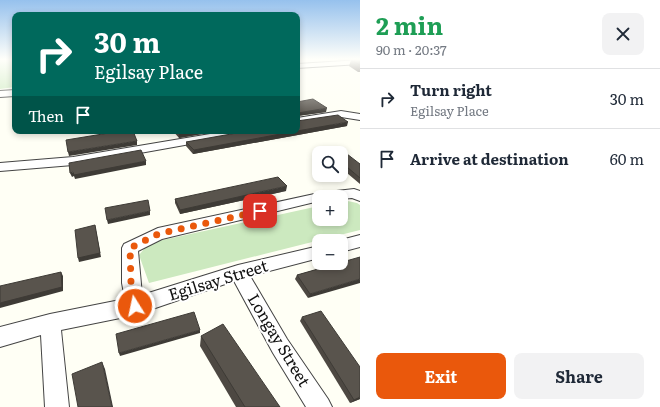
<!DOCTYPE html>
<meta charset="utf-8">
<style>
:root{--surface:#fff;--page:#f2f2f3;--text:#1f2937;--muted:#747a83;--line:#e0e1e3;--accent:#ea580c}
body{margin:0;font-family:Literata,serif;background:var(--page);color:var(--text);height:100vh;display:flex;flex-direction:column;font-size:15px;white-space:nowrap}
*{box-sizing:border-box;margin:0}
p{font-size:13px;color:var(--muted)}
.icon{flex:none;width:22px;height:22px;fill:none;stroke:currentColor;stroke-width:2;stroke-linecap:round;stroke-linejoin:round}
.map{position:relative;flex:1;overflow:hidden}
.drawer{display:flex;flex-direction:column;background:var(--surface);width:300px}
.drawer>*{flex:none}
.top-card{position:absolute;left:12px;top:12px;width:288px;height:122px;border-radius:8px;box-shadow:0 2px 6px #0003;background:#00695c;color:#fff;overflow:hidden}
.controls{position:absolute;left:312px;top:146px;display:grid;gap:8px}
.controls a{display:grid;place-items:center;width:36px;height:36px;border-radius:8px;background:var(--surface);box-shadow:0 2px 6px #0003;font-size:20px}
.pin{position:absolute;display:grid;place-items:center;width:34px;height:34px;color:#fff;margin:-17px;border-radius:8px;box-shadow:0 2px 6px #0006}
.me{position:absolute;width:44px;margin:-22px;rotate:350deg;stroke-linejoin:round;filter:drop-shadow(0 0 3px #0008)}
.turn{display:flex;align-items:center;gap:14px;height:84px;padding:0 16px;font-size:18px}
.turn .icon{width:52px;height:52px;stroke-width:2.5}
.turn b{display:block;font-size:28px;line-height:34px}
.then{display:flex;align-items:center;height:38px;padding:0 16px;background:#0003;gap:8px;font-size:15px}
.round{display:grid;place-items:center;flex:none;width:42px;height:42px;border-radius:8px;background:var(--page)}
.headline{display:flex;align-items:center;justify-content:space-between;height:68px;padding:0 16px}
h1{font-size:24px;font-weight:700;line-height:30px;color:#1e9e55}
.cta{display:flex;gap:8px;margin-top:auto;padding:8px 16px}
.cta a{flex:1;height:46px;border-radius:8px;background:var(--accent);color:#fff;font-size:16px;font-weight:700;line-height:46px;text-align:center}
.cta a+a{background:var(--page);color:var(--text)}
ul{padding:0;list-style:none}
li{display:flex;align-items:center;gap:12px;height:60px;padding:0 16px;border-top:1px solid var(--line)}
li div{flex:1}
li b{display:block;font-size:15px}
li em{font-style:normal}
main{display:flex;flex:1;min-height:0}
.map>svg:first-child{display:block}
.green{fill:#cce9bf}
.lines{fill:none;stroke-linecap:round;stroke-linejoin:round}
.minor-casing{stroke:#444;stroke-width:2}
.minor{fill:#fff;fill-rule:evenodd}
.wall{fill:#4d4842}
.shaded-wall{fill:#3e3b36}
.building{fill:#59544d;stroke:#3e3b36}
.route{stroke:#ea580c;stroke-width:7;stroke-dasharray:0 12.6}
.labels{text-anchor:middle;stroke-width:4;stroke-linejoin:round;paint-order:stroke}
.near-street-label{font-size:16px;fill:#111;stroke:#fff}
</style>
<main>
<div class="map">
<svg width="360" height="407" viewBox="0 0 360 407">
<rect width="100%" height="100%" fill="#fffff5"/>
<g class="green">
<path d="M0,59H15V87L0,89Z"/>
<path d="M343,200L357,203L360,205V230L149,283L139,255L149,243L319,206V219H341V201Z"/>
</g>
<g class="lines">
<defs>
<g id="minor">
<path d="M360,60V64L297,68V64Z"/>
<path d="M15,90V96L0,97V91Z"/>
<path d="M341,111L360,114V120L341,117L297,124V118Z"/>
<path d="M228,131H251L246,134L73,165L0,171V163L73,157Z"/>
<path d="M354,189L360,191V201L352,198L341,199V197H319V201L162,239L138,251L142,295L238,265L319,246V258L250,276L287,339L328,399L332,407H306L273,353L234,281L135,315L61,330L69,407H45L41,335L0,347V327L50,314L125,299L122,283V248L124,244L158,228L319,193Z"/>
<path d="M360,235V247L341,252V241H337Z"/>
</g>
</defs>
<use href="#minor" class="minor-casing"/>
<use href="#minor" class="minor"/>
</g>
<g class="wall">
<path d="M337,59H360L339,60Z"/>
<path d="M360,59V72H358L349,66L351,60Z"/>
<path d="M297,102L326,112L297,116V121L347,126L193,154L186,146V142L247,132Z"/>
<path d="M173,131H219L179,138Z"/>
<path d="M341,160L360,164V184L341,168Z"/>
<path d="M286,191L180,214L175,203V199Z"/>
<path d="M339,263L308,298L295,279L297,275Z"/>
<path d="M302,317L360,399L350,403L300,321Z"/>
<path d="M201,336L280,407H236L200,346Z"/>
</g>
<g class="shaded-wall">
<path d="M327,108L326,112L297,116L298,113Z"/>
<path d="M348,122L347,126L193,154L194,150Z"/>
<path d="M196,131H219L179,138V134Z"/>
<path d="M137,141V145L69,156L68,152Z"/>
<path d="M146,161V165L75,179L74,176L72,177L70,173Z"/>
<path d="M287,186L286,191L180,214V210Z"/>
<path d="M150,211V215L108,224L107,220Z"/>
<path d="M95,225L101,257L79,262L78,258Z"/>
<path d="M61,272L63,276V291L0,308V303Z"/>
<path d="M360,279V283L308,298L310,294Z"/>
<path d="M200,330V333L120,356L119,353Z"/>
<path d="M102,362L105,369L113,407H112Z"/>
<path d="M360,397V399L350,403L354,400Z"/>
</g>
<g class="building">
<path d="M360,59V65L351,60Z"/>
<path d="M313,99L327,108L298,113L297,121L338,115L348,122L297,131V102Z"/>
<path d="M121,131H133L137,141L68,152L66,140Z"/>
<path d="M176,131H196L179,134Z"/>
<path d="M248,131H297L194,150L186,142Z"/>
<path d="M141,150L146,161L74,175L73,172L70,173L69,163Z"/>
<path d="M347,154L360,164V178L341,162V160Z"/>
<path d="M278,177L287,186L180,210L175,199Z"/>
<path d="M148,200L150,211L107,220L105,208Z"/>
<path d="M95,225L100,253L78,258L75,230Z"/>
<path d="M360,257V279L310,294L297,275Z"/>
<path d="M61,272L62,287L0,303V286Z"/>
<path d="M321,311L360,367V397L354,400L302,317Z"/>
<path d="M194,312L200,330L119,353L116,334Z"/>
<path d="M223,324L280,407H245L201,336Z"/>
<path d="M102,362L112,407H78L72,374Z"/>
</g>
<linearGradient id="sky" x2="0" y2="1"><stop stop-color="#96c1ed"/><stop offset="0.51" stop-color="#fffffa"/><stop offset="1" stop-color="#fffffa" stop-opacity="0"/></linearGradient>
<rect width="360" height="116" fill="url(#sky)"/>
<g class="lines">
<path class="route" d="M135,306L131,283L130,248L158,234L260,211"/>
</g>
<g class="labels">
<g class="near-street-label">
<text transform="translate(218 280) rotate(-17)" y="6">Egilsay Street</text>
<text transform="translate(279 340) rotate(59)" y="6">Longay Street</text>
</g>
</g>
</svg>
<div class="controls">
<a><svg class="icon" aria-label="search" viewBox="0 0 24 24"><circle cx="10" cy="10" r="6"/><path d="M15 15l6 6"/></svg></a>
<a>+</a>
<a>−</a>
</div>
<div class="pin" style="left:260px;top:211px;background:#d93025"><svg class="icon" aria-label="arrive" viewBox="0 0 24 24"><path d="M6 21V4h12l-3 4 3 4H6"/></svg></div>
<svg class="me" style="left:135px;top:306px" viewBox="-20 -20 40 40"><circle r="17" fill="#ea580c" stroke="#fff" stroke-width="3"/><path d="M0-11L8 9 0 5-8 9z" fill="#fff"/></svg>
<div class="top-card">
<div class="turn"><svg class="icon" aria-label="right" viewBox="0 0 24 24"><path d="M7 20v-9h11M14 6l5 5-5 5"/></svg><div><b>30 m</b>Egilsay Place</div></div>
<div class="then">Then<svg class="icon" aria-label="arrive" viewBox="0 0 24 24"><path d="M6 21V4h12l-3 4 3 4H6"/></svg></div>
</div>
</div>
<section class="drawer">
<div class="headline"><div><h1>2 min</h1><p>90 m · 20:37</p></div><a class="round"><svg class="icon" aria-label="close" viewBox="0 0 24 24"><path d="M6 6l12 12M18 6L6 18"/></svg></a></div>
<ul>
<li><svg class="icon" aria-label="right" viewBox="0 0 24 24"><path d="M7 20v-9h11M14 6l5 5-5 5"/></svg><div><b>Turn right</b><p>Egilsay Place</p></div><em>30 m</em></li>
<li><svg class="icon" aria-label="arrive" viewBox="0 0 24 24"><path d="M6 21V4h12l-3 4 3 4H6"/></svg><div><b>Arrive at destination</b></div><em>60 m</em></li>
</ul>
<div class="cta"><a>Exit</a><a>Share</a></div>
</section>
</main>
